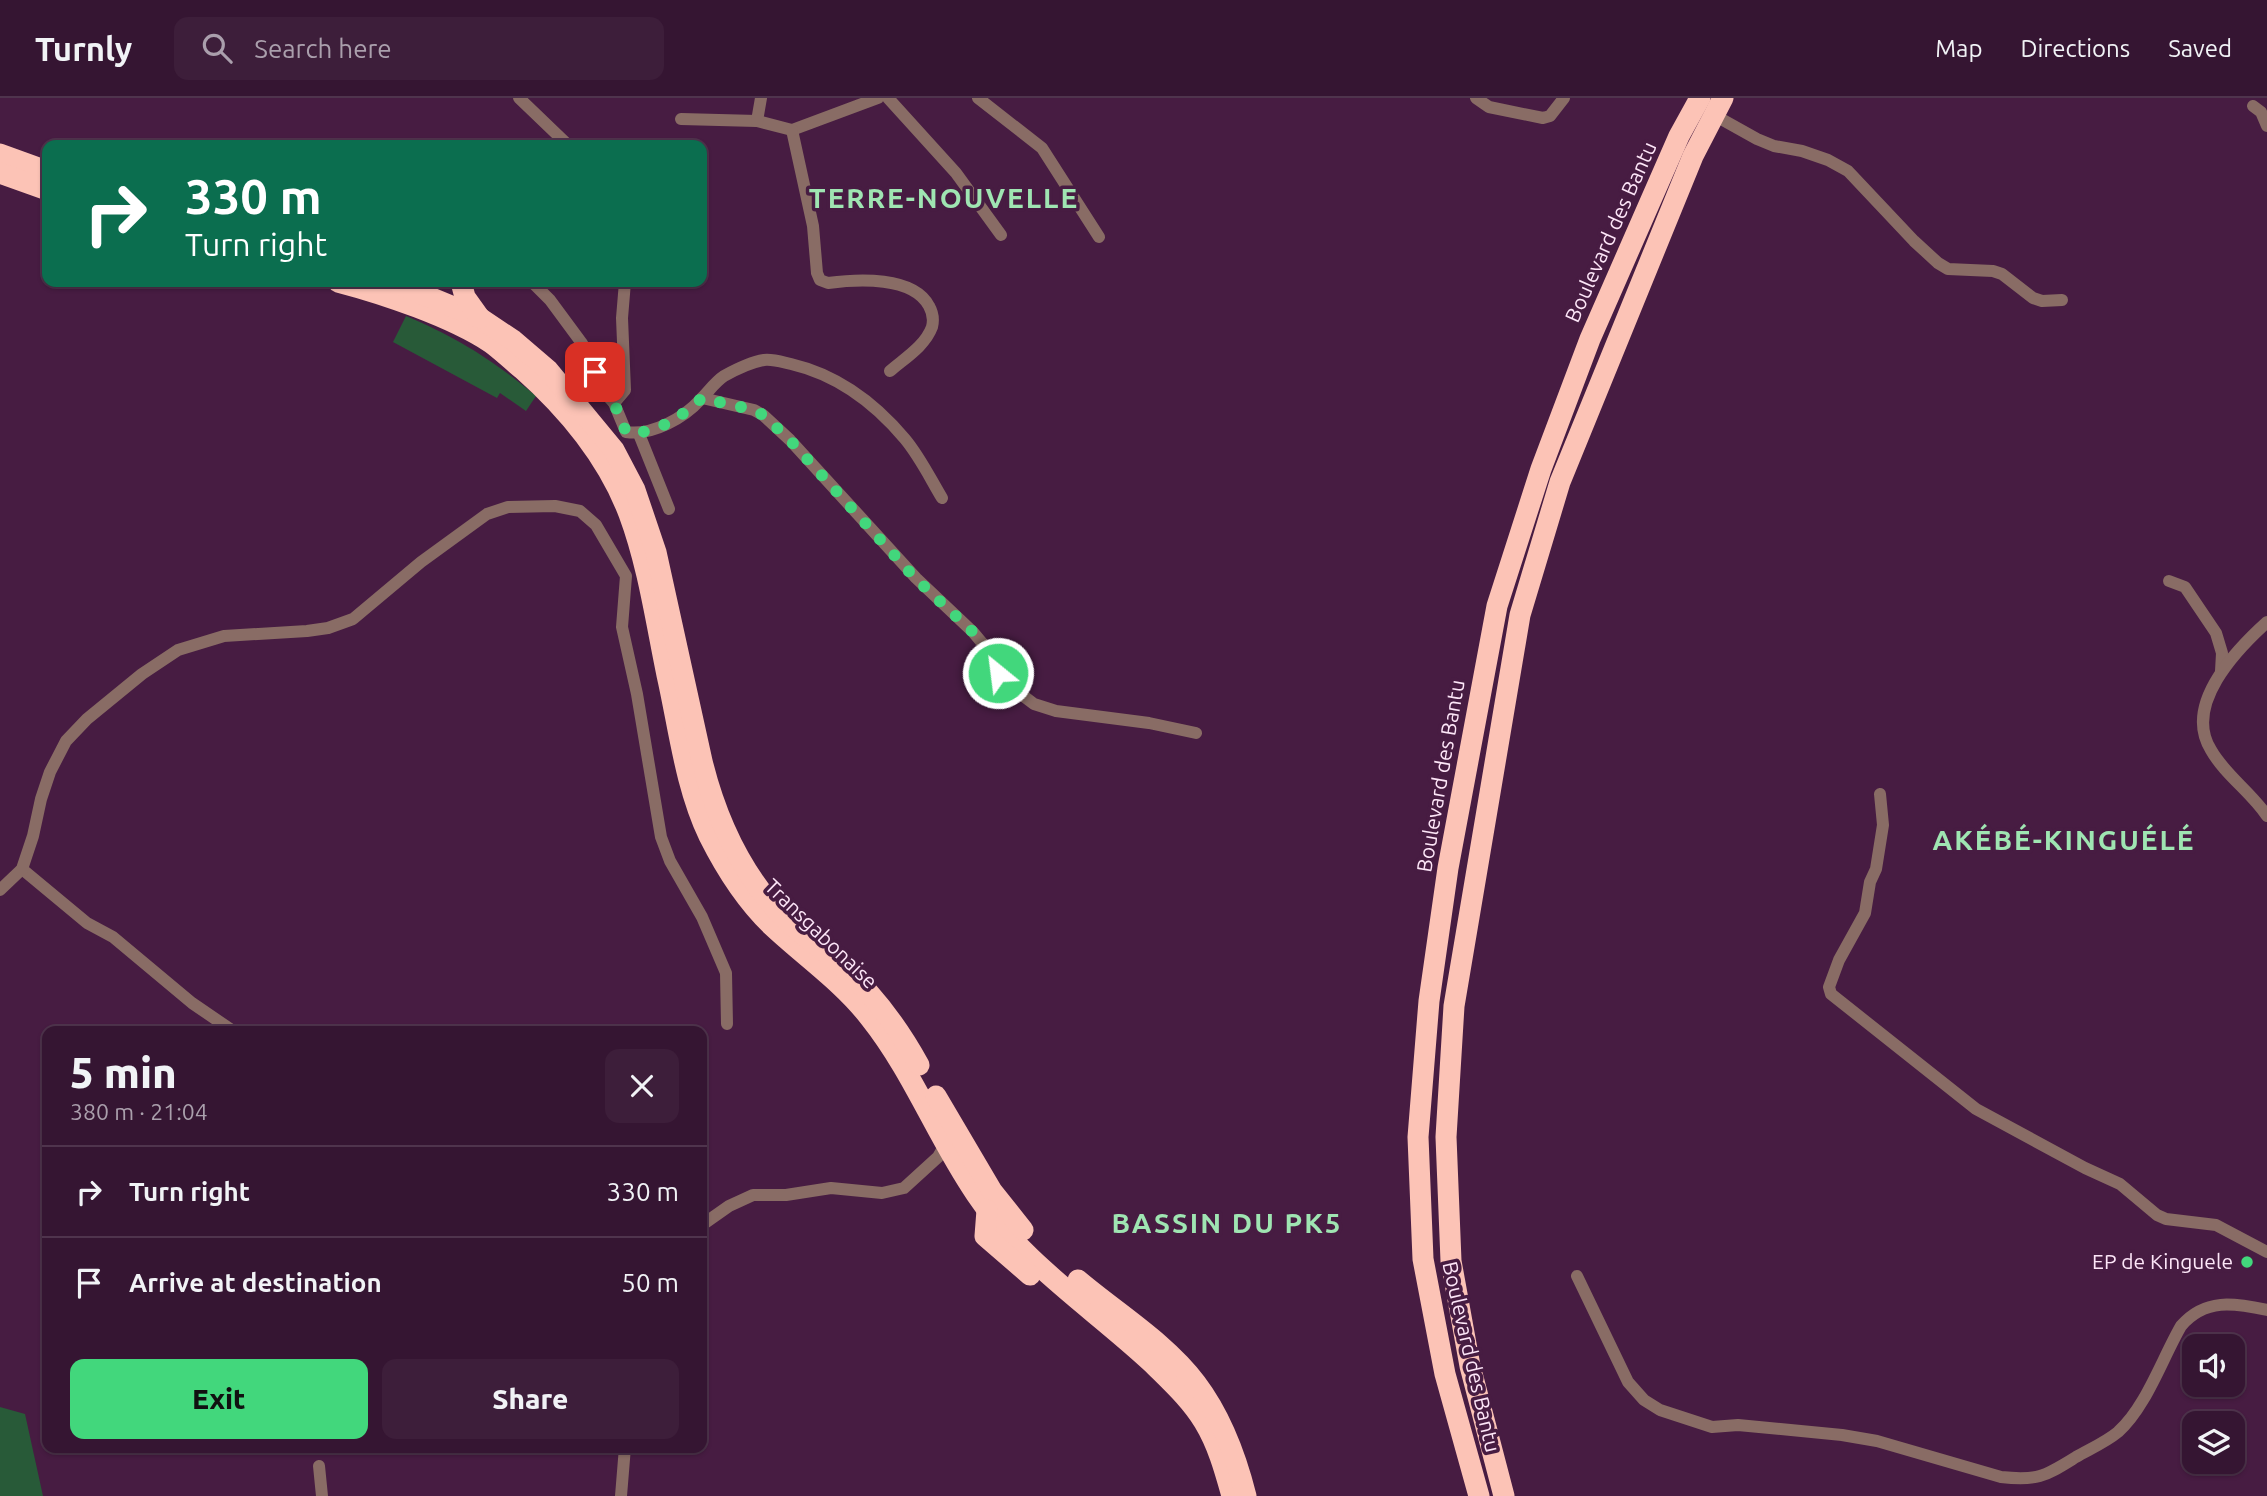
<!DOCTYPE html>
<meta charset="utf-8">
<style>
:root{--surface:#351532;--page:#3d1e3a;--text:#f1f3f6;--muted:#aa9fac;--line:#4f344d;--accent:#42d77c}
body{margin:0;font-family:Ubuntu,sans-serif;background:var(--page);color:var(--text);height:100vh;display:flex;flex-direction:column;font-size:26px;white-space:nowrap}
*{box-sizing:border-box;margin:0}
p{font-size:23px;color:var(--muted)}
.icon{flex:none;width:38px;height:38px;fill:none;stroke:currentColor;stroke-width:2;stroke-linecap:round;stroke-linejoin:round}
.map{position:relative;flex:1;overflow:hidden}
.sheet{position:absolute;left:42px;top:928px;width:665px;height:427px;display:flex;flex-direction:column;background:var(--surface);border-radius:14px;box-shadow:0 2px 5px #0004,0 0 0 2px var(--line)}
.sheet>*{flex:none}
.top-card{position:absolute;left:42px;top:42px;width:665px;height:147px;border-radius:14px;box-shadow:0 2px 5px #0004,0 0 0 2px var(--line);background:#0b6e4f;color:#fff;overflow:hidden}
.buttons{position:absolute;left:2182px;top:1236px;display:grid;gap:14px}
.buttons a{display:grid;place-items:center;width:63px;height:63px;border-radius:14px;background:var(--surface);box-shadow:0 2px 5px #0004,0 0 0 2px var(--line);font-size:35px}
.pin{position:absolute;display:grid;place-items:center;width:60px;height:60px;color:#fff;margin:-30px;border-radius:14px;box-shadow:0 4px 10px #0006}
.me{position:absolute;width:77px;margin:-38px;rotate:331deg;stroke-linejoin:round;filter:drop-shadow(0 0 5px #0008)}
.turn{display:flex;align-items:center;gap:24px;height:147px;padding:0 28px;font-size:32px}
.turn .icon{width:91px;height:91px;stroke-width:2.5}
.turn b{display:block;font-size:49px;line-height:60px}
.round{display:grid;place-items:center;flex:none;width:74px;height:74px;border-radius:14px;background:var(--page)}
.headline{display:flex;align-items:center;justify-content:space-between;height:119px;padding:0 28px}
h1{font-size:42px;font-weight:800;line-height:52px}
.cta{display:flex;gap:14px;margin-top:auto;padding:14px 28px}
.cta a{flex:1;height:80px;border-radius:14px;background:var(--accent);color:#111;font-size:28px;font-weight:800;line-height:80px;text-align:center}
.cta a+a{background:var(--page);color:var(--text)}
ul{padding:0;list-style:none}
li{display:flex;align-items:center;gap:21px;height:91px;padding:0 28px;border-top:2px solid var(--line)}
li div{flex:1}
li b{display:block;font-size:26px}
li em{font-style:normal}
header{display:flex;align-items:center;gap:42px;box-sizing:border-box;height:98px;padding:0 35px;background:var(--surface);border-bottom:2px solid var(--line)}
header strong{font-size:33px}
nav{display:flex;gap:38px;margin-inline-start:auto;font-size:24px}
.search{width:490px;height:63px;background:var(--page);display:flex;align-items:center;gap:18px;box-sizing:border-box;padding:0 24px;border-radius:14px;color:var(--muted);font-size:26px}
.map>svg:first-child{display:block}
.green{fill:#285a38}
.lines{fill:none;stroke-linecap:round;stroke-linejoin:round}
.street{stroke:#896c65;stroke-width:12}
.highway{stroke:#fcc3b6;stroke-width:21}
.route{stroke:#42d77c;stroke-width:12;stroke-dasharray:0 21.6}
.poi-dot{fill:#42d77c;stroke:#471c42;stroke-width:2.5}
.labels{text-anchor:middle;stroke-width:7;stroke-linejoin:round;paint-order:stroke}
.street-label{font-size:21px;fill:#fde6f8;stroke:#471c42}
.poi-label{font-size:21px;fill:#fde6f8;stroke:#471c42;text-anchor:end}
.district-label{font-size:28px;font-weight:bold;letter-spacing:2px;fill:#9fe5b2;stroke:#471c42}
</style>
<header>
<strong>Turnly</strong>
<div class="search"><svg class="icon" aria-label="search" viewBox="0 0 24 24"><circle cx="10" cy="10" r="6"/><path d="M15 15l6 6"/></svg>Search here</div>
<nav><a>Map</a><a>Directions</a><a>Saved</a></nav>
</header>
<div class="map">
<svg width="2267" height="1398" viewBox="0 0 2267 1398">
<rect width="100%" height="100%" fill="#471c42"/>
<g class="green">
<path d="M406,218C458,240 493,262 536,298L526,313L500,295L497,300L393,244Z"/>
<path d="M0,1309L25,1316L43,1398H0Z"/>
</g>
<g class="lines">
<g class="street">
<path d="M519,0L568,47"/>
<path d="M878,0L792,32L813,128L817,175L820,182L828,185C858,181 913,178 929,208C933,215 934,221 932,229C925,248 905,260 890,273"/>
<path d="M888,0L956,75L1001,137"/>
<path d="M978,0L1042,50L1099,139"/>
<path d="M1476,0L1489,9L1543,20L1550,18L1564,0"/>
<path d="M2253,8L2261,14L2267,28"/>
<path d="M1714,17L1757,41L1774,48L1802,53L1828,62L1848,73L1914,143L1938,165L1948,171L1993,173L2002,176L2033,200L2042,203L2062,202"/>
<path d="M681,21L757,23L792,32"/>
<path d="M757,23L761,0"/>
<path d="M532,184L550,202L581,244L589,257L601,291L614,305L626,334C652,338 684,320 701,301C709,293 715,284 724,278C735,272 752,264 764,262C773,261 782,264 791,266C838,277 874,304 905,341C920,359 930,380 942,400"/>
<path d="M702,300L754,312L763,317L790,342L916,480L973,534L983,546L1005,584L1034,606L1056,613L1149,625L1196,635"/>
<path d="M614,305L625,292L622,220L625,184"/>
<path d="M639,336L669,411"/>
<path d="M2169,483L2185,489L2216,535L2222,555L2221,573"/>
<path d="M2267,524C2236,552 2183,607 2211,652C2225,677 2251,694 2267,718"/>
<path d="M1880,696L1883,727L1876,771L1870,784L1865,815L1839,862L1829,889L1831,896L1976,1011L2085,1070L2120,1086L2157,1117L2166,1121L2216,1127L2267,1154"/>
<path d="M22,771L87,825L113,839L192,905L233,933"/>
<path d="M0,792L22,771L33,738L41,701L50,674L66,643L87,621L142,576L178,552L224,538L307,533L328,530L353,521L421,464L487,416L508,409L555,408L580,413L596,427L626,478L622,529L637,596L661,739L670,763L702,819L726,875L727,926"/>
<path d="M702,1127L729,1108L753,1097H786L831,1090L882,1095L904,1090L938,1059L946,1045"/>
<path d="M1577,1178L1628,1284L1644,1302L1660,1312L1712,1329L1738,1327L1842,1337L1877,1343L2001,1379C2039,1383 2045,1378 2076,1359C2090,1351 2106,1344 2118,1334C2146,1309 2162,1261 2181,1228C2205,1200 2234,1205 2267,1212"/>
<path d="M319,1368L322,1398"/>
<path d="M621,1398L625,1349"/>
</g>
<g class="highway">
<path d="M0,56L47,73"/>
<path d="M0,75L47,92"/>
<path d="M338,184C384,196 452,219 491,245C502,253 512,263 522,271C567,311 607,358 629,416C648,467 656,524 667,577C679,630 685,688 709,738C725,770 746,803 772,828C805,859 842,884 870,920C913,974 937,1039 976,1096C1021,1164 1093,1210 1152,1265C1170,1283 1191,1302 1204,1324C1218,1347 1225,1373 1232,1398"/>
<path d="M393,184L480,220L513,242L548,272L614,352L635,392L656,454L702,663C716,720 741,775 782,818C800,836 821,850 840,866C873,895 898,929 919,967"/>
<path d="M461,184L465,199L480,220"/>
<path d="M936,998L992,1093L1023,1132"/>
<path d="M987,1112L985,1138L1030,1177"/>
<path d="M1078,1182C1117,1215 1165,1244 1196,1285C1221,1318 1236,1358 1246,1398"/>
<path d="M1479,1398L1445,1276L1423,1161L1418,1039L1429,903L1448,770L1497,508L1541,371L1590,241L1679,38L1700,0"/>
<path d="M1504,1398L1470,1268L1451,1163L1446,1039L1454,908L1520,517L1560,384L1693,58L1723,0"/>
</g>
</g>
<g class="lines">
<path class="route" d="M595,274L601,291L614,305L626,334C654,338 681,319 702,300L754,312L763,317L790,342L916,481L973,534L983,546L998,575"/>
</g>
<circle class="poi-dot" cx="2247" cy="1164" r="7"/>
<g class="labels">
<g class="street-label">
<text transform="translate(1611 134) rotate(-66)" y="7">Boulevard des Bantu</text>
<text transform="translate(1441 678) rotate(-80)" y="7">Boulevard des Bantu</text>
<text transform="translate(821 836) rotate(44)" y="7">Transgabonaise</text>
<text transform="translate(1471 1259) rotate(77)" y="7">Boulevard des Bantu</text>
</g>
<g class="poi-label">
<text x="2233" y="1171">EP de Kinguele</text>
</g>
<g class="district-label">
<text x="944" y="110">TERRE-NOUVELLE</text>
<text x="2064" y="752">AKÉBÉ-KINGUÉLÉ</text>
<text x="1227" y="1135">BASSIN DU PK5</text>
</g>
</g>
</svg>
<div class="buttons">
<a><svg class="icon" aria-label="sound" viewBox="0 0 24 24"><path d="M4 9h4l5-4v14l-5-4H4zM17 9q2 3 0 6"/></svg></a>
<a><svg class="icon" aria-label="layers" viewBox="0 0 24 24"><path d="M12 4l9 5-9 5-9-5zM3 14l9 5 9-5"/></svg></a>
</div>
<div class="pin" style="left:595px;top:274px;background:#d93025"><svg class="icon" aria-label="arrive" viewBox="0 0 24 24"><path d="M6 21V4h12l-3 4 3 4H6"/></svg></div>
<svg class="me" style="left:998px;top:575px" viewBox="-20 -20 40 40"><circle r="17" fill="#42d77c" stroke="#fff" stroke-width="3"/><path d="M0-11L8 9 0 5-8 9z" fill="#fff"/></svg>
<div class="top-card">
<div class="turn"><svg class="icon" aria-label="right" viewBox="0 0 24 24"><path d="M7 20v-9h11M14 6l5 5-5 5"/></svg><div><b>330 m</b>Turn right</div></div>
</div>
<section class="sheet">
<div class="headline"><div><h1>5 min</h1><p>380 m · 21:04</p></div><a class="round"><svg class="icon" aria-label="close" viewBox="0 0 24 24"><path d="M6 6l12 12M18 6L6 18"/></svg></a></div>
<ul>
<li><svg class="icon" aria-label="right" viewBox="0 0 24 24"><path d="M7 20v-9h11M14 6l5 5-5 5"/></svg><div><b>Turn right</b></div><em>330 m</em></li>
<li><svg class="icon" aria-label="arrive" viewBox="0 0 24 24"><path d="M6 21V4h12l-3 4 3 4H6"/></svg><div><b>Arrive at destination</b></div><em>50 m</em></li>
</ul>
<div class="cta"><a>Exit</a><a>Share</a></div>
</section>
</div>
